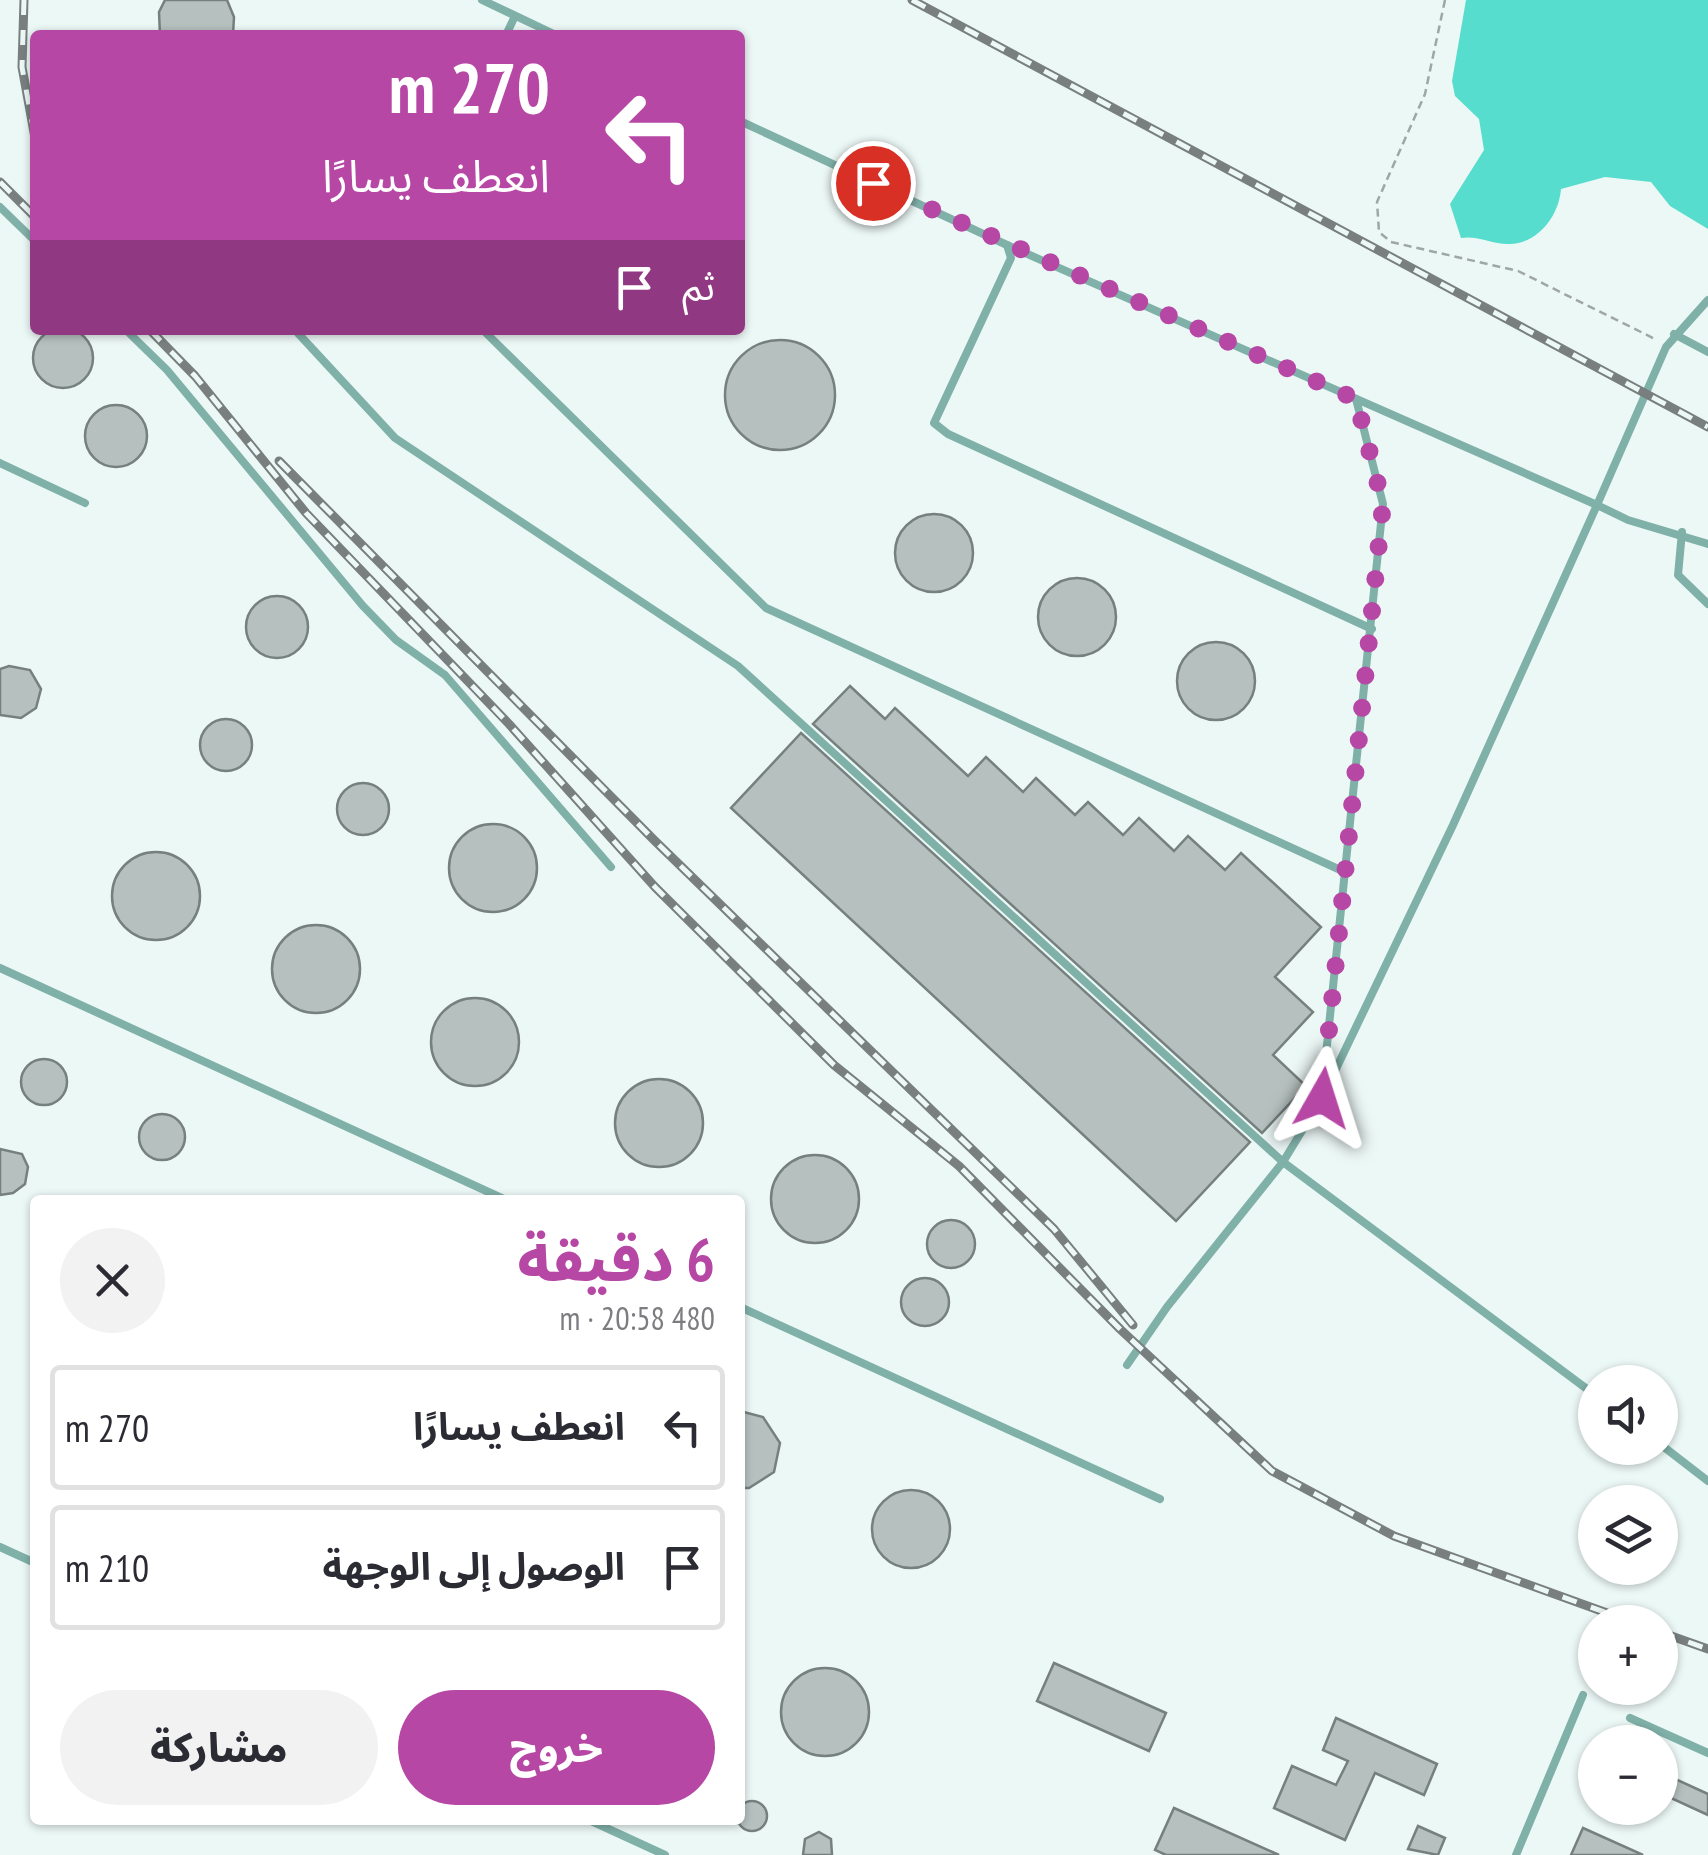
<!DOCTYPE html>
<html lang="ar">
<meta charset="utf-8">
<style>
:root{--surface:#fff;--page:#f2f2f3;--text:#2b2b33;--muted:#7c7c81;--line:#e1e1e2;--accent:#b647a4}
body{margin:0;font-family:"PT Sans Narrow","Noto Sans Arabic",sans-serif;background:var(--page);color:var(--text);direction:rtl;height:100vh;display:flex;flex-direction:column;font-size:38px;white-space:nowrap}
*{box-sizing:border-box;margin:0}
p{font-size:32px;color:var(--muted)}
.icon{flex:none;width:55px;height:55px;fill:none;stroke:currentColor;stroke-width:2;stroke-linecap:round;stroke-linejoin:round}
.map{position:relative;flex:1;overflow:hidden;direction:ltr}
.panel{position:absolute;left:30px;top:1195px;width:715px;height:630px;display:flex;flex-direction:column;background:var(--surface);border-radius:10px;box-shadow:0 2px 8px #0004;direction:rtl}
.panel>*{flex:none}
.top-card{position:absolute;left:30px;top:30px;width:715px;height:305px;border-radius:10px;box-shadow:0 2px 8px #0004;direction:rtl;background:#b647a4;color:#fff;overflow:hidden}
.fabs{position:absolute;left:1578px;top:1365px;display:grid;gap:20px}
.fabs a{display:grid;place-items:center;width:100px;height:100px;border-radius:50%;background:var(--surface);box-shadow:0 2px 8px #0004;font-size:50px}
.pin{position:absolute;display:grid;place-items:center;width:85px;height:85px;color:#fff;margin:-42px;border:5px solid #fff;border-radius:50%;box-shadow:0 2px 10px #0007}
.me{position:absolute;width:110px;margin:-55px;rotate:6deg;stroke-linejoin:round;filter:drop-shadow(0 0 8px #0008)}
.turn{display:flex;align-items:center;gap:35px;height:210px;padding:0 30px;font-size:45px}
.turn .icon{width:130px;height:130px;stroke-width:2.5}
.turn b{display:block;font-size:70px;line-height:85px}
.then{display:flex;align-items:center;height:95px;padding:0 30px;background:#0003;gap:20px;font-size:38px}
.round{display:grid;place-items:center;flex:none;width:105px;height:105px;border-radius:52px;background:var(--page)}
.head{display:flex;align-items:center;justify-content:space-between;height:170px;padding:0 30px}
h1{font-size:60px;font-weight:800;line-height:75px;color:var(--accent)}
.primary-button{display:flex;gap:20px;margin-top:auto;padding:20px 30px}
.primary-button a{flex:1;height:115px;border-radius:60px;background:var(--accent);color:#fff;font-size:40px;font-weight:800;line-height:115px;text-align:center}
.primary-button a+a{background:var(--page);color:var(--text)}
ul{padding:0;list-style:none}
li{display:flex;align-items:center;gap:30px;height:125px;margin:0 20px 15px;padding:0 10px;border:5px solid var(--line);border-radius:10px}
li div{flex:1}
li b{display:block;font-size:38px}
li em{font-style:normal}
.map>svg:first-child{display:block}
.water{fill:#57ddcd}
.building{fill:#b6c1bf;stroke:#76817f;stroke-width:2.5}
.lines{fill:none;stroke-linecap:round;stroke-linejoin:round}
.path{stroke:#9ea7a6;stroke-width:2.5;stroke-dasharray:8 5;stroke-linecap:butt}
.lane{stroke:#80b1a9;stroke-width:8}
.rail-casing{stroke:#787f7e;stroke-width:9}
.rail{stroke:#ecf8f6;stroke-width:5;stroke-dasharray:15;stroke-linecap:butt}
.route{stroke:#b647a4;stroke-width:18;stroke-dasharray:0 32.4}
</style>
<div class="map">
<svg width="1708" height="1855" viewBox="0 0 1708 1855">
<rect width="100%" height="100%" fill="#ecf8f6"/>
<path class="water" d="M1466,0H1708V229L1670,206L1651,182L1605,177L1561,189C1559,215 1539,243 1510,244C1493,245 1478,235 1461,238L1450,204L1484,150L1479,119L1455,96L1452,81Z"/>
<g class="building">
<path d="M165,0H227L234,17L233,35H160L159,12Z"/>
<circle cx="63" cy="358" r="30"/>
<circle cx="780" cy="395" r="55"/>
<circle cx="116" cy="436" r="31"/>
<circle cx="934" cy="553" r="39"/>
<circle cx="1077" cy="617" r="39"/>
<circle cx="277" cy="627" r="31"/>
<circle cx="1216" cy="681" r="39"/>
<path d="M9,666L30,670L41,689L36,708L21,718L0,715V669Z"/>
<path d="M850,686L885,719L895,708L968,776L986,757L1023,792L1036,778L1075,815L1088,802L1123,835L1139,818L1174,851L1188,836L1225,870L1241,853L1321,927L1275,977L1313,1012L1273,1055L1306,1086L1262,1133L813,724Z"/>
<circle cx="226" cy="745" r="26"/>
<path d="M801,733L1250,1142L1176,1221L731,808Z"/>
<circle cx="363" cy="809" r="26"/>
<circle cx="493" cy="868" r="44"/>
<circle cx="156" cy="896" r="44"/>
<circle cx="316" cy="969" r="44"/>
<circle cx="475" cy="1042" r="44"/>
<circle cx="44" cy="1082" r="23"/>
<circle cx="659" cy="1123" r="44"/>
<circle cx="162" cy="1137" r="23"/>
<path d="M0,1149L22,1154L28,1167L25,1184L13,1193L0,1195Z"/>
<circle cx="815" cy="1199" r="44"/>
<circle cx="951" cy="1244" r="24"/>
<circle cx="925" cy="1302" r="24"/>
<path d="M740,1411L763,1417L780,1443L774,1472L749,1488H740Z"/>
<circle cx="911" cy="1529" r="39"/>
<path d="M1054,1663L1166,1713L1149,1751L1037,1701Z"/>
<circle cx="825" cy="1712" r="44"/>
<path d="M1336,1718L1437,1764L1424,1795L1375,1773L1345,1840L1274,1808L1292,1766L1336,1785L1348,1761L1323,1750Z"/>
<path d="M1660,1772L1708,1794V1815L1660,1793Z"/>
<circle cx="752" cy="1816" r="15"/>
<path d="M1174,1808L1279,1855H1166L1155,1850Z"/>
<path d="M1418,1826L1445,1838L1438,1855L1408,1849Z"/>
<path d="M1583,1828L1643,1855H1571Z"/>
<path d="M819,1832L831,1839L832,1855H803L805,1839Z"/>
</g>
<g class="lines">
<path class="path" d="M1445,0L1425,94L1377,202L1379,232L1391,242L1518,271L1655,339"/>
<g class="lane">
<path d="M482,0L556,35"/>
<path d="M506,35L515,16"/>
<path d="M740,121L1007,245L1597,505L1453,825L1322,1098L1283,1162L1167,1307L1127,1365"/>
<path d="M0,207L35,241"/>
<path d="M1007,245L1011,258L934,423L948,434L1372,629"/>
<path d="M1708,300L1666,347L1597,505L1628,520L1708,544"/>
<path d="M126,330L167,370L363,606L396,640L445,675L611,867"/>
<path d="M295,330L395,438L738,666L1283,1162L1595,1395"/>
<path d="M483,330L766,608L1347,873"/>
<path d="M1674,334L1708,352"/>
<path d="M0,463L85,503"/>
<path d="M1682,532L1678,575L1708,604"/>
<path d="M0,968L506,1200"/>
<path d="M1322,1093L1383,504L1356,399"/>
<path d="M740,1307L1160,1499"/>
<path d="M1660,1444L1708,1481"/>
<path d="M0,1547L35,1563"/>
<path d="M1630,1718L1708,1753"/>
<path d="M589,1820L665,1855"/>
<path d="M1516,1855L1583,1695"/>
</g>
<defs>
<g id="rail">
<path d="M24,0L22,67L35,138"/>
<path d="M912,0L1708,427"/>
<path d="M0,182L35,217"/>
<path d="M150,330L195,376L306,513L509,724L655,887L834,1065L959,1166L1121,1330L1272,1471L1394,1536L1632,1622"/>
<path d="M279,461L655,841L1054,1229L1133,1325"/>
<path d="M1660,1632L1708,1649"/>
</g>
</defs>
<use href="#rail" class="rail-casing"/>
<use href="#rail" class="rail"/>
</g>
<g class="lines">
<path class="route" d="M873,183L1356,399L1383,504L1322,1098"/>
</g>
</svg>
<div class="fabs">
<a><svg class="icon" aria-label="sound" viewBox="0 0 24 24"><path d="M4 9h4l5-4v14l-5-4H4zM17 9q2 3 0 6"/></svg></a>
<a><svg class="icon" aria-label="layers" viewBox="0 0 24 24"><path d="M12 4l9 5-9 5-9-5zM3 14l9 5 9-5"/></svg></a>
<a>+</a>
<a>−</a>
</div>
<div class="pin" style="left:873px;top:183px;background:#d93025"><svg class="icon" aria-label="arrive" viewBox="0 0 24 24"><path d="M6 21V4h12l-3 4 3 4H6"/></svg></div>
<svg class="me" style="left:1322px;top:1098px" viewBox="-20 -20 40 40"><path d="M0-17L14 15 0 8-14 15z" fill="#b647a4" stroke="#fff" stroke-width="4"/></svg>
<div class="top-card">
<div class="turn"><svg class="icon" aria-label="left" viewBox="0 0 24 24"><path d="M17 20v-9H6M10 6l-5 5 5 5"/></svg><div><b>270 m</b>انعطف يسارًا</div></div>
<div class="then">ثم<svg class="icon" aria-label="arrive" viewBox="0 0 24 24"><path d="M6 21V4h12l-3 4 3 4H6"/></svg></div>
</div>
<section class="panel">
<div class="head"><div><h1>6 دقيقة</h1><p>480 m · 20:58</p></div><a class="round"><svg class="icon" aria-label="close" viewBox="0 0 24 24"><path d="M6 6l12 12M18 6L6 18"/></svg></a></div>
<ul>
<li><svg class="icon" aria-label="left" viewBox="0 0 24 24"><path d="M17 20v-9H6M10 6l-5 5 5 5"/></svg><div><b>انعطف يسارًا</b></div><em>270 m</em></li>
<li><svg class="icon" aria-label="arrive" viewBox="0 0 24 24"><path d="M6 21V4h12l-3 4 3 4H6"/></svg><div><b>الوصول إلى الوجهة</b></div><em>210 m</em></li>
</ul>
<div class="primary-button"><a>خروج</a><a>مشاركة</a></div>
</section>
</div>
